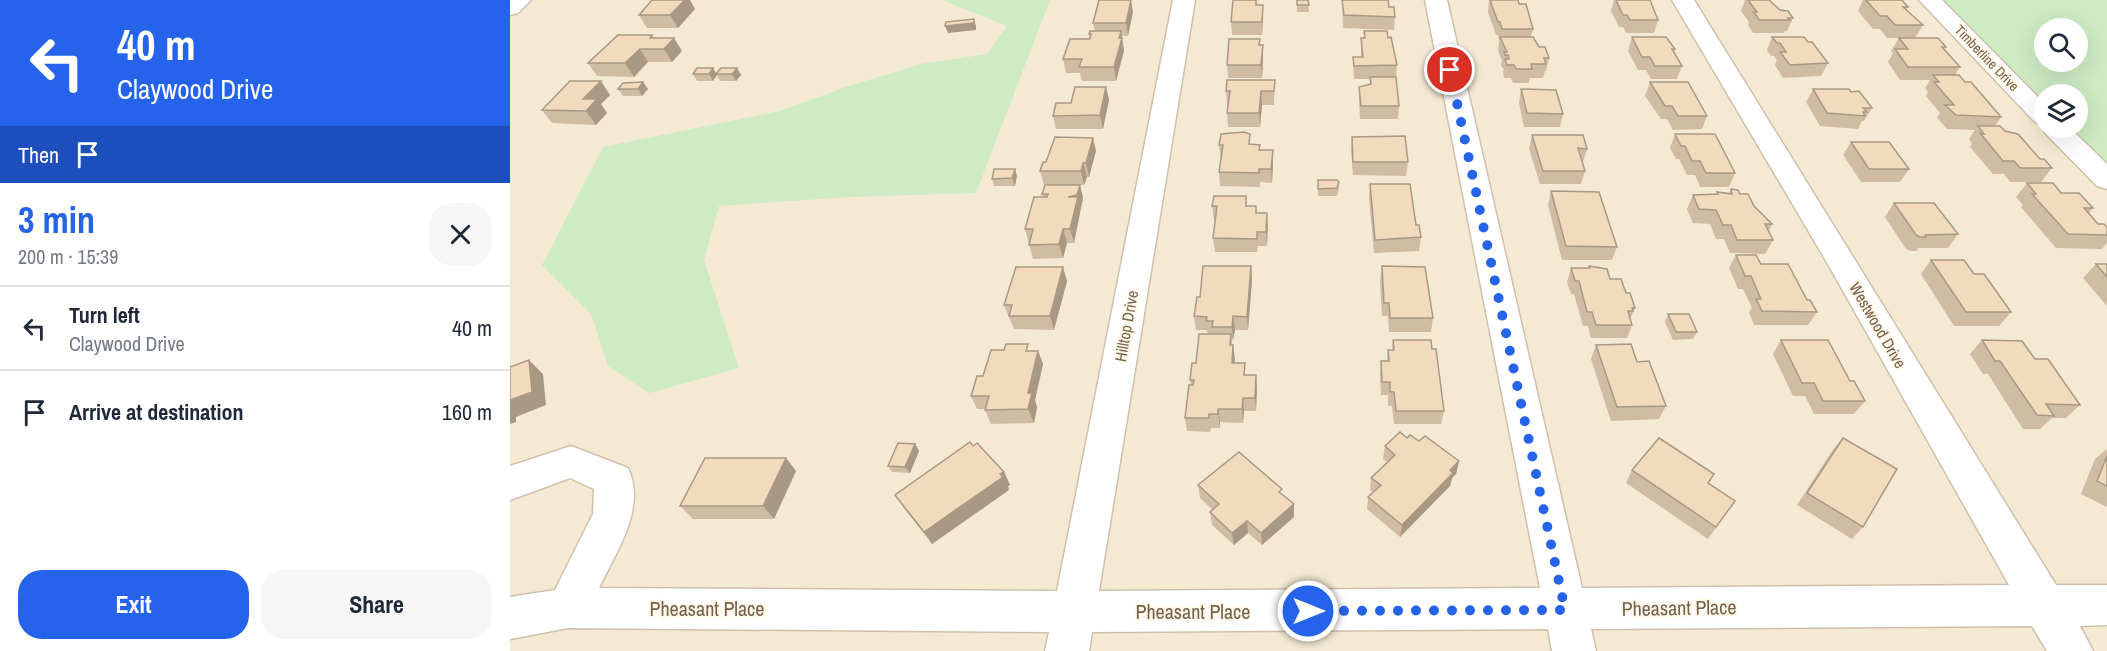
<!DOCTYPE html>
<meta charset="utf-8">
<style>
:root{--surface:#fff;--page:#f6f6f7;--text:#1f2937;--muted:#747a83;--line:#e0e1e3;--accent:#2563eb}
body{margin:0;font-family:"Archivo Narrow",sans-serif;background:var(--page);color:var(--text);height:100vh;display:flex;flex-direction:column;font-size:22px;white-space:nowrap}
*{box-sizing:border-box;margin:0}
p{font-size:20px;color:var(--muted)}
.icon{flex:none;width:33px;height:33px;fill:none;stroke:currentColor;stroke-width:2;stroke-linecap:round;stroke-linejoin:round}
.map{position:relative;flex:1;overflow:hidden}
.sheet{display:flex;flex-direction:column;background:var(--surface);width:510px}
.sheet>*{flex:none}
.hud{background:#2563eb;color:#fff;overflow:hidden}
.tools{position:absolute;left:1524px;top:18px;display:grid;gap:12px}
.tools a{display:grid;place-items:center;width:54px;height:54px;border-radius:50%;background:var(--surface);box-shadow:0 6px 24px #0002;font-size:30px}
.pin{position:absolute;display:grid;place-items:center;width:51px;height:51px;color:#fff;margin:-26px;border:3px solid #fff;border-radius:50%;box-shadow:0 2px 6px #0007}
.me{position:absolute;width:66px;margin:-33px;rotate:90deg;stroke-linejoin:round;filter:drop-shadow(0 0 4px #0008)}
.turn{display:flex;align-items:center;gap:21px;height:126px;padding:0 18px;font-size:27px}
.turn .icon{width:78px;height:78px;stroke-width:2.5}
.turn b{display:block;font-size:42px;line-height:51px}
.then{display:flex;align-items:center;height:57px;padding:0 18px;background:#0003;gap:12px;font-size:22px}
.round{display:grid;place-items:center;flex:none;width:63px;height:63px;border-radius:24px;background:var(--page)}
.headline{display:flex;align-items:center;justify-content:space-between;height:102px;padding:0 18px}
h1{font-size:36px;font-weight:700;line-height:45px;color:var(--accent)}
.button{display:flex;gap:12px;margin-top:auto;padding:12px 18px}
.button a{flex:1;height:69px;border-radius:24px;background:var(--accent);color:#fff;font-size:24px;font-weight:700;line-height:69px;text-align:center}
.button a+a{background:var(--page);color:var(--text)}
ul{padding:0;list-style:none}
li{display:flex;align-items:center;gap:18px;height:84px;padding:0 18px;border-top:2px solid var(--line)}
li div{flex:1}
li b{display:block;font-size:22px}
li em{font-style:normal}
main{display:flex;flex:1;min-height:0}
.map>svg:first-child{display:block}
.residential{fill:#f4ead4;fill-rule:evenodd}
.green{fill:#ceebc4;fill-rule:evenodd}
.lines{fill:none;stroke-linecap:round;stroke-linejoin:round}
.minor-casing{stroke:#cfc0ac;stroke-width:3}
.minor{fill:#fff;fill-rule:evenodd}
.wall{fill:#d0bba3}
.shaded-wall{fill:#a99984}
.building{fill:#f2dabd;stroke:#a99984;stroke-width:1.5}
.route{stroke:#2563eb;stroke-width:10;stroke-dasharray:0 18}
.labels{text-anchor:middle;stroke-width:4.5;stroke-linejoin:round;paint-order:stroke}
.far-street-label{font-size:14px;fill:#76604a;stroke:#fffaec}
.street-label{font-size:16px;fill:#76604a;stroke:#fffaec}
.near-street-label{font-size:20px;fill:#76604a;stroke:#fffaec}
</style>
<main>
<section class="sheet">
<div class="hud">
<div class="turn"><svg class="icon" aria-label="left" viewBox="0 0 24 24"><path d="M17 20v-9H6M10 6l-5 5 5 5"/></svg><div><b>40 m</b>Claywood Drive</div></div>
<div class="then">Then<svg class="icon" aria-label="arrive" viewBox="0 0 24 24"><path d="M6 21V4h12l-3 4 3 4H6"/></svg></div>
</div>
<div class="headline"><div><h1>3 min</h1><p>200 m · 15:39</p></div><a class="round"><svg class="icon" aria-label="close" viewBox="0 0 24 24"><path d="M6 6l12 12M18 6L6 18"/></svg></a></div>
<ul>
<li><svg class="icon" aria-label="left" viewBox="0 0 24 24"><path d="M17 20v-9H6M10 6l-5 5 5 5"/></svg><div><b>Turn left</b><p>Claywood Drive</p></div><em>40 m</em></li>
<li><svg class="icon" aria-label="arrive" viewBox="0 0 24 24"><path d="M6 21V4h12l-3 4 3 4H6"/></svg><div><b>Arrive at destination</b></div><em>160 m</em></li>
</ul>
<div class="button"><a>Exit</a><a>Share</a></div>
</section>
<div class="map">
<svg width="1597" height="651" viewBox="0 0 1597 651">
<rect width="100%" height="100%" fill="#fdf7e6"/>
<path class="residential" d="M0,0H1597V651H0ZM1534,28H1568V62H1534ZM1534,94H1568V128H1534Z"/>
<g class="green">
<path d="M432,0H540L466,193L340,197L209,206L194,260L229,368L139,393L98,366L81,314L32,265L93,147L270,111L336,87L411,64L477,54L497,26Z"/>
<path d="M1429,0H1597V167L1558,128H1568V94H1534V104ZM1534,28H1568V62H1534Z"/>
</g>
<g class="lines">
<defs>
<g id="minor">
<path d="M0,0H21L8,13L0,15Z"/>
<path d="M663,0H685L589,591L1030,588L915,0H937L1072,588L1499,585L1319,266L1162,0H1184L1546,585H1597V625L1570,626L1583,651H1537L1522,626L1081,629L1086,651H1042L1038,629L582,632L579,651H535L539,632L58,628L0,639V597L45,590L83,514L84,489L60,478L0,500V466L61,446L118,468C137,508 106,552 89,588L547,591Z"/>
<path d="M1409,0H1432L1534,103V128H1560L1597,164V189L1587,186L1536,134L1532,128L1534,125L1525,122Z"/>
</g>
</defs>
<use href="#minor" class="minor-casing"/>
<use href="#minor" class="minor"/>
</g>
<g class="wall">
<path d="M142,0H180L185,9L168,28H137L129,15Z"/>
<path d="M723,0H749L746,1L747,5H753L752,35H722L721,22Z"/>
<path d="M787,0H798L799,12H787Z"/>
<path d="M832,0L879,7L885,17L884,30L833,28Z"/>
<path d="M979,0H1008L1023,29L1021,37L1029,47L1039,58L1036,71H1035L1033,78H1020L1019,83H1003L1001,78H994L993,72L994,69H993L991,65L992,61L988,50L989,41L988,35H986L978,12Z"/>
<path d="M1104,0H1140L1148,20L1144,33H1116L1113,27H1109L1101,11Z"/>
<path d="M1235,0H1259L1270,10L1283,18L1277,31H1275L1274,33H1243L1238,25L1239,22L1231,11Z"/>
<path d="M1353,0H1392L1398,7L1396,9L1413,25L1405,38H1377L1370,29H1363L1348,11Z"/>
<path d="M623,12L618,36H612L614,51L606,81H572L570,73H556L553,59L579,39V34L585,31L583,23Z"/>
<path d="M854,31L878,38L887,65L886,79L889,106L888,119H850L849,100V87L860,84V79H844L843,57H851V38H854Z"/>
<path d="M142,35L144,38L172,51L162,62H138L124,77L87,76L78,63Z"/>
<path d="M1122,37L1165,49L1164,52L1172,66L1167,79H1141L1136,70H1128L1118,51Z"/>
<path d="M1262,37L1298,42L1318,63L1311,76L1273,78L1265,65L1267,60L1264,56H1261L1257,50Z"/>
<path d="M1389,38L1436,47L1434,49L1450,67L1445,75L1455,82L1491,117L1485,126L1495,131L1542,168L1531,182H1500L1494,174H1483L1460,147L1462,144L1459,139L1465,130L1437,129L1427,118L1430,113L1416,96L1418,92L1415,88L1420,80H1390L1378,62L1383,53L1381,51Z"/>
<path d="M750,39V45L753,58L752,78H718L717,65Z"/>
<path d="M211,68L231,75L226,81H210L207,75L203,81H187L183,74H206Z"/>
<path d="M765,80L764,105H752L750,127H718L717,113L718,104H717L716,91Z"/>
<path d="M1140,82L1197,116L1192,129L1163,130L1157,119H1151L1135,96Z"/>
<path d="M113,83L138,89L132,96H113L108,89Z"/>
<path d="M596,87L599,100L593,129H546L543,116L561,103Z"/>
<path d="M1011,89L1053,114L1050,127H1014L1009,103Z"/>
<path d="M1303,89L1341,92L1362,108L1354,121H1352L1348,129L1310,126L1296,102Z"/>
<path d="M100,95L91,104L97,113L86,125L42,123L32,110Z"/>
<path d="M1165,134L1225,173L1219,187H1190L1185,175H1177L1169,159H1166L1160,148Z"/>
<path d="M1022,135L1077,149L1073,162H1072L1075,171L1071,184H1030L1019,149Z"/>
<path d="M842,137L898,162L896,176L843,175L841,150Z"/>
<path d="M583,138L586,151L579,177H577L574,185H570L573,198L564,243H557L553,258L523,259L515,229L533,197L532,194L550,185H534L530,171L536,162Z"/>
<path d="M1341,142L1399,169L1390,182H1351L1333,155Z"/>
<path d="M709,145H750V150L763,164L762,183L750,182V187L710,186L709,172L711,159Z"/>
<path d="M505,169L507,176L505,186H484L482,179Z"/>
<path d="M808,180L829,182V189L827,196H808Z"/>
<path d="M1517,183L1551,193L1583,208L1579,213L1588,224L1597,227V243L1592,249L1546,248L1511,207L1513,205L1506,197Z"/>
<path d="M860,184L906,225L911,237L909,251L864,253L859,198Z"/>
<path d="M1221,189L1230,194L1262,224L1259,231L1263,240L1255,254L1220,253L1214,239H1206L1200,224L1183,223L1177,209L1183,195L1206,194L1207,192L1219,193Z"/>
<path d="M1041,191L1107,247L1102,260H1052L1038,205Z"/>
<path d="M1384,203L1448,234L1438,248H1408L1407,251H1401L1396,249L1375,217Z"/>
<path d="M702,206H746L747,213H757V246H748L747,252H705L703,238L705,220H704Z"/>
<path d="M1226,255L1251,264L1297,300L1307,312L1298,325H1244L1239,312L1242,308L1233,289H1228L1219,268Z"/>
<path d="M1421,260L1464,274L1501,312L1489,326H1444L1411,274Z"/>
<path d="M1586,264H1597V306L1573,278Z"/>
<path d="M741,266L742,280L738,330H725L723,340H722V345H723L724,363L747,388L746,411H734L733,423L710,422V428H701L700,432L677,431L675,418L681,385L680,380L698,334L697,330H686L684,316L690,297Z"/>
<path d="M872,266L923,318L921,332H879L878,316H872L870,280Z"/>
<path d="M1079,266L1100,279L1116,293L1125,308L1120,319L1122,325L1117,338H1081L1078,326H1073L1064,294H1061L1057,282L1061,268H1079Z"/>
<path d="M557,281L544,330L504,329L494,305Z"/>
<path d="M1158,314L1187,332L1183,339L1163,340L1155,322Z"/>
<path d="M883,340L922,349L934,411L931,424H884L882,406H878V395H871L870,374L871,361H877L878,350H882Z"/>
<path d="M1271,340L1340,381L1355,401L1344,414H1304L1295,396H1283L1263,354Z"/>
<path d="M1472,340L1525,359L1570,405L1556,418H1542L1530,429H1513L1478,374H1473L1460,354Z"/>
<path d="M1086,345L1127,362L1156,406L1149,419L1101,421L1081,359Z"/>
<path d="M520,351H528L533,364L525,400L527,407L524,423L481,424L475,410V409H467L461,396Z"/>
<path d="M897,438L909,441L949,461L946,474L942,478L940,486L890,537L857,509L858,497L863,493L860,490L861,478L877,462L873,459L875,446Z"/>
<path d="M1333,438L1353,527L1342,539L1287,505L1322,451Z"/>
<path d="M405,444L409,451L400,473L382,472L378,466Z"/>
<path d="M1597,449V507L1571,494L1585,459Z"/>
<path d="M276,458L286,471L264,519H183L170,506Z"/>
<path d="M1122,470L1204,474L1199,483L1225,501L1198,539L1116,483Z"/>
<path d="M494,472L500,485L498,486L499,490L422,544L393,507L385,495Z"/>
<path d="M688,485L772,495L784,504V517L752,545L738,533L724,545L702,525L700,512L703,510L690,498Z"/>
</g>
<g class="shaded-wall">
<path d="M175,0H180L185,9L168,28L160,15Z"/>
<path d="M621,0L623,12L618,36L616,23Z"/>
<path d="M753,5V18L752,35V22Z"/>
<path d="M464,19L466,26V30L438,33L435,26Z"/>
<path d="M611,31L614,51L606,81L604,67Z"/>
<path d="M164,38L172,51L162,62L154,49Z"/>
<path d="M753,45V58L752,78L751,65Z"/>
<path d="M130,49L138,62L124,77L115,63Z"/>
<path d="M203,68L207,75L203,81L199,74Z"/>
<path d="M227,68L231,75L226,81L222,74Z"/>
<path d="M91,81L100,95L91,104L97,113L86,125L76,111L73,99Z"/>
<path d="M133,82L138,89L132,96L128,89Z"/>
<path d="M596,87L599,100L593,129L590,115Z"/>
<path d="M751,91L752,105L750,127L749,113Z"/>
<path d="M583,138L586,151L579,177L576,163Z"/>
<path d="M763,150V164L762,183L761,169Z"/>
<path d="M573,163L577,177L574,185L571,171Z"/>
<path d="M505,169L507,176L505,186L502,178Z"/>
<path d="M570,185L573,198L564,243L560,229L558,197Z"/>
<path d="M757,213L758,226L757,246L756,232Z"/>
<path d="M553,229L557,243L553,258L549,244Z"/>
<path d="M741,266L742,280L738,330L737,317Z"/>
<path d="M553,267L557,281L544,330L540,316Z"/>
<path d="M723,316L725,330L723,340L722,327Z"/>
<path d="M723,345L725,359L723,377L722,363Z"/>
<path d="M528,351L533,364L525,400L527,407L524,423L518,409V393Z"/>
<path d="M19,360L33,374L36,405L6,417V422L0,424V400Z"/>
<path d="M746,375L747,388L746,411L745,398Z"/>
<path d="M733,398L734,411L733,423L732,409Z"/>
<path d="M708,409L710,422V428L708,414Z"/>
<path d="M405,444L409,451L400,473L395,467Z"/>
<path d="M276,458L286,471L264,519L253,506Z"/>
<path d="M949,461L946,474L942,478L940,486L890,537L892,525Z"/>
<path d="M494,472L500,485L498,486L499,490L422,544L414,532Z"/>
<path d="M784,504V517L752,545L751,533Z"/>
<path d="M737,521L738,533L724,545L722,533Z"/>
</g>
<g class="building">
<path d="M142,0H175L160,15H129Z"/>
<path d="M589,0H621L616,23H583Z"/>
<path d="M723,0H746V5H753L752,22H721Z"/>
<path d="M787,0H798L799,5H787Z"/>
<path d="M832,0H878L879,7H884L885,17L834,15Z"/>
<path d="M980,0H1008L1009,4H1016L1023,29H992L990,22H988Z"/>
<path d="M1106,0H1140L1148,20H1120L1117,15H1113Z"/>
<path d="M1238,0H1259L1270,10L1278,11L1283,18H1278L1280,20H1249L1244,12H1247Z"/>
<path d="M1356,0H1392L1398,7H1393L1413,25H1385L1377,16H1370Z"/>
<path d="M464,19V23L435,26L436,22Z"/>
<path d="M580,31H611L609,38H612L604,67H569L572,59H553L560,39H580L581,34H579Z"/>
<path d="M854,31H877L878,38L881,37L887,65L844,66L843,57H853L851,38H855Z"/>
<path d="M108,35H142L140,38H164L154,49H130L115,63H78Z"/>
<path d="M990,37H1023L1029,47H1035L1039,58H1034L1036,64H1021L1022,69H1006L1004,65H997L995,59H999L998,55H995L994,52H997Z"/>
<path d="M1122,37H1156L1165,49H1162L1172,66H1145L1140,57H1132Z"/>
<path d="M1262,37H1294L1298,42H1302L1318,63L1280,65L1270,52H1276L1270,43H1267Z"/>
<path d="M1389,38H1428L1436,47H1432L1450,67H1398L1385,49H1398Z"/>
<path d="M719,39H750L749,45H753L751,65H717Z"/>
<path d="M187,68H203L199,74H183Z"/>
<path d="M211,68H227L222,74H206Z"/>
<path d="M1423,75H1449L1455,82H1461L1491,117L1446,115L1435,105H1444L1424,82H1429Z"/>
<path d="M860,77H886L889,106H851L849,87L861,84Z"/>
<path d="M717,80H765L764,91H751L749,113H717L720,91H716Z"/>
<path d="M60,81H91L73,99H87L76,111L32,110Z"/>
<path d="M133,82L128,89H108L113,83Z"/>
<path d="M1140,82H1178L1197,116H1168L1162,106H1155Z"/>
<path d="M565,87H596L590,115L543,116L546,103H561Z"/>
<path d="M1011,89L1046,90L1053,114L1017,113Z"/>
<path d="M1303,89H1339L1341,92L1349,91L1362,108H1353L1357,112H1353L1355,116L1317,113Z"/>
<path d="M1468,126H1490L1495,131L1508,134L1530,159H1534L1542,168H1510L1504,161H1493L1470,133L1474,134Z"/>
<path d="M734,132L740,134L739,144L750,145L749,150H763L761,169H749V173L709,172L713,145H709L711,134Z"/>
<path d="M1165,134H1205L1225,173H1196L1190,161H1182L1175,146H1171Z"/>
<path d="M1022,135H1073L1077,149L1068,148L1075,171H1033Z"/>
<path d="M895,136L898,162H843L842,137Z"/>
<path d="M545,137L583,138L576,163H573L571,171H530L533,162H536Z"/>
<path d="M1341,142H1379L1399,169H1359Z"/>
<path d="M484,169H505L502,178L482,179Z"/>
<path d="M808,180H827L829,182L827,188L808,189Z"/>
<path d="M1517,183H1543L1551,193H1569L1583,208H1574L1588,224H1594L1597,227V235L1558,234L1522,194H1526Z"/>
<path d="M860,184H900L906,225H909L911,237L865,240Z"/>
<path d="M535,185H570L567,195L558,197H568L560,229H553L549,244L519,245L523,229H515L524,197H537L538,194H532Z"/>
<path d="M1221,189L1228,190L1230,194H1238L1244,206L1262,224H1255L1263,240H1227L1221,225H1213L1206,210L1189,209L1183,195L1208,194L1207,192L1222,194Z"/>
<path d="M1041,191L1089,192L1107,247L1056,246Z"/>
<path d="M704,196H736V206H746V213H757L756,232H747V239L703,238L707,206H702Z"/>
<path d="M1384,203H1424L1448,234L1415,235L1416,237H1410L1406,235Z"/>
<path d="M1226,255H1246L1251,264H1278L1297,300H1300L1307,312L1252,311L1246,299H1251L1241,276H1235Z"/>
<path d="M1421,260H1454L1464,274H1474L1501,312H1456Z"/>
<path d="M1586,264H1597V277Z"/>
<path d="M693,266H741L737,317L723,316L722,327H702L703,321H696L697,317L684,316L687,297H690Z"/>
<path d="M872,266L915,267L923,318H880L879,303H874Z"/>
<path d="M1079,266L1097,269L1100,279H1111L1116,293H1120L1125,308H1122L1123,311H1118L1122,325H1086L1082,312H1077L1069,281H1065L1061,268H1080Z"/>
<path d="M506,267H553L540,316H499L502,305H494Z"/>
<path d="M1158,314H1179L1187,332H1166Z"/>
<path d="M689,334H721L720,345H723L722,363H735L734,375H746L745,398H733L732,409H708V414H699V418H675L679,385H683L684,380H680L682,363H686Z"/>
<path d="M883,340H921L922,349H926L934,411H886L884,392H880V382H872L871,361H879L878,350H884Z"/>
<path d="M1271,340H1318L1340,381H1344L1355,401H1313L1304,383H1292Z"/>
<path d="M1472,340L1512,341L1525,359H1538L1570,405L1536,404L1544,416L1527,415L1490,361H1485Z"/>
<path d="M496,344H518L516,351H528L518,393H522L518,409L475,410L479,396H461L467,376H473L481,350H494Z"/>
<path d="M1121,344L1127,362L1139,361L1156,406L1107,407L1086,345Z"/>
<path d="M19,360L22,392L0,400V367Z"/>
<path d="M890,432L897,438L900,435L909,441L915,436L949,461L940,470L943,473L892,525L858,497L871,485L861,478L885,455L875,446Z"/>
<path d="M1149,438L1204,474L1198,483L1225,501L1206,527L1122,470Z"/>
<path d="M1333,438L1387,469L1353,527L1297,493Z"/>
<path d="M460,442L463,446L467,443L494,472L490,474L493,477L414,532L385,495Z"/>
<path d="M388,443L405,444L395,467L378,466Z"/>
<path d="M729,452L772,489L769,492L784,504L751,533L737,521L722,533L700,512L709,504L688,485Z"/>
<path d="M1597,456V486L1587,481Z"/>
<path d="M195,458H276L253,506H170Z"/>
</g>
<g class="lines">
<path class="route" d="M798,611L1055,610L940,70"/>
</g>
<g class="labels">
<g class="far-street-label">
<text transform="translate(1477 58) rotate(46)" y="5">Timberline Drive</text>
</g>
<g class="street-label">
<text transform="translate(1368 325) rotate(60)" y="6">Westwood Drive</text>
<text transform="translate(616 326) rotate(-80)" y="6">Hilltop Drive</text>
</g>
<g class="near-street-label">
<text transform="translate(1169 608) rotate(-1)" y="7">Pheasant Place</text>
<text x="197" y="616">Pheasant Place</text>
<text x="683" y="619">Pheasant Place</text>
</g>
</g>
</svg>
<div class="tools">
<a><svg class="icon" aria-label="search" viewBox="0 0 24 24"><circle cx="10" cy="10" r="6"/><path d="M15 15l6 6"/></svg></a>
<a><svg class="icon" aria-label="layers" viewBox="0 0 24 24"><path d="M12 4l9 5-9 5-9-5zM3 14l9 5 9-5"/></svg></a>
</div>
<div class="pin" style="left:940px;top:70px;background:#d93025"><svg class="icon" aria-label="arrive" viewBox="0 0 24 24"><path d="M6 21V4h12l-3 4 3 4H6"/></svg></div>
<svg class="me" style="left:798px;top:611px" viewBox="-20 -20 40 40"><circle r="17" fill="#2563eb" stroke="#fff" stroke-width="3"/><path d="M0-11L8 9 0 5-8 9z" fill="#fff"/></svg>
</div>
</main>
